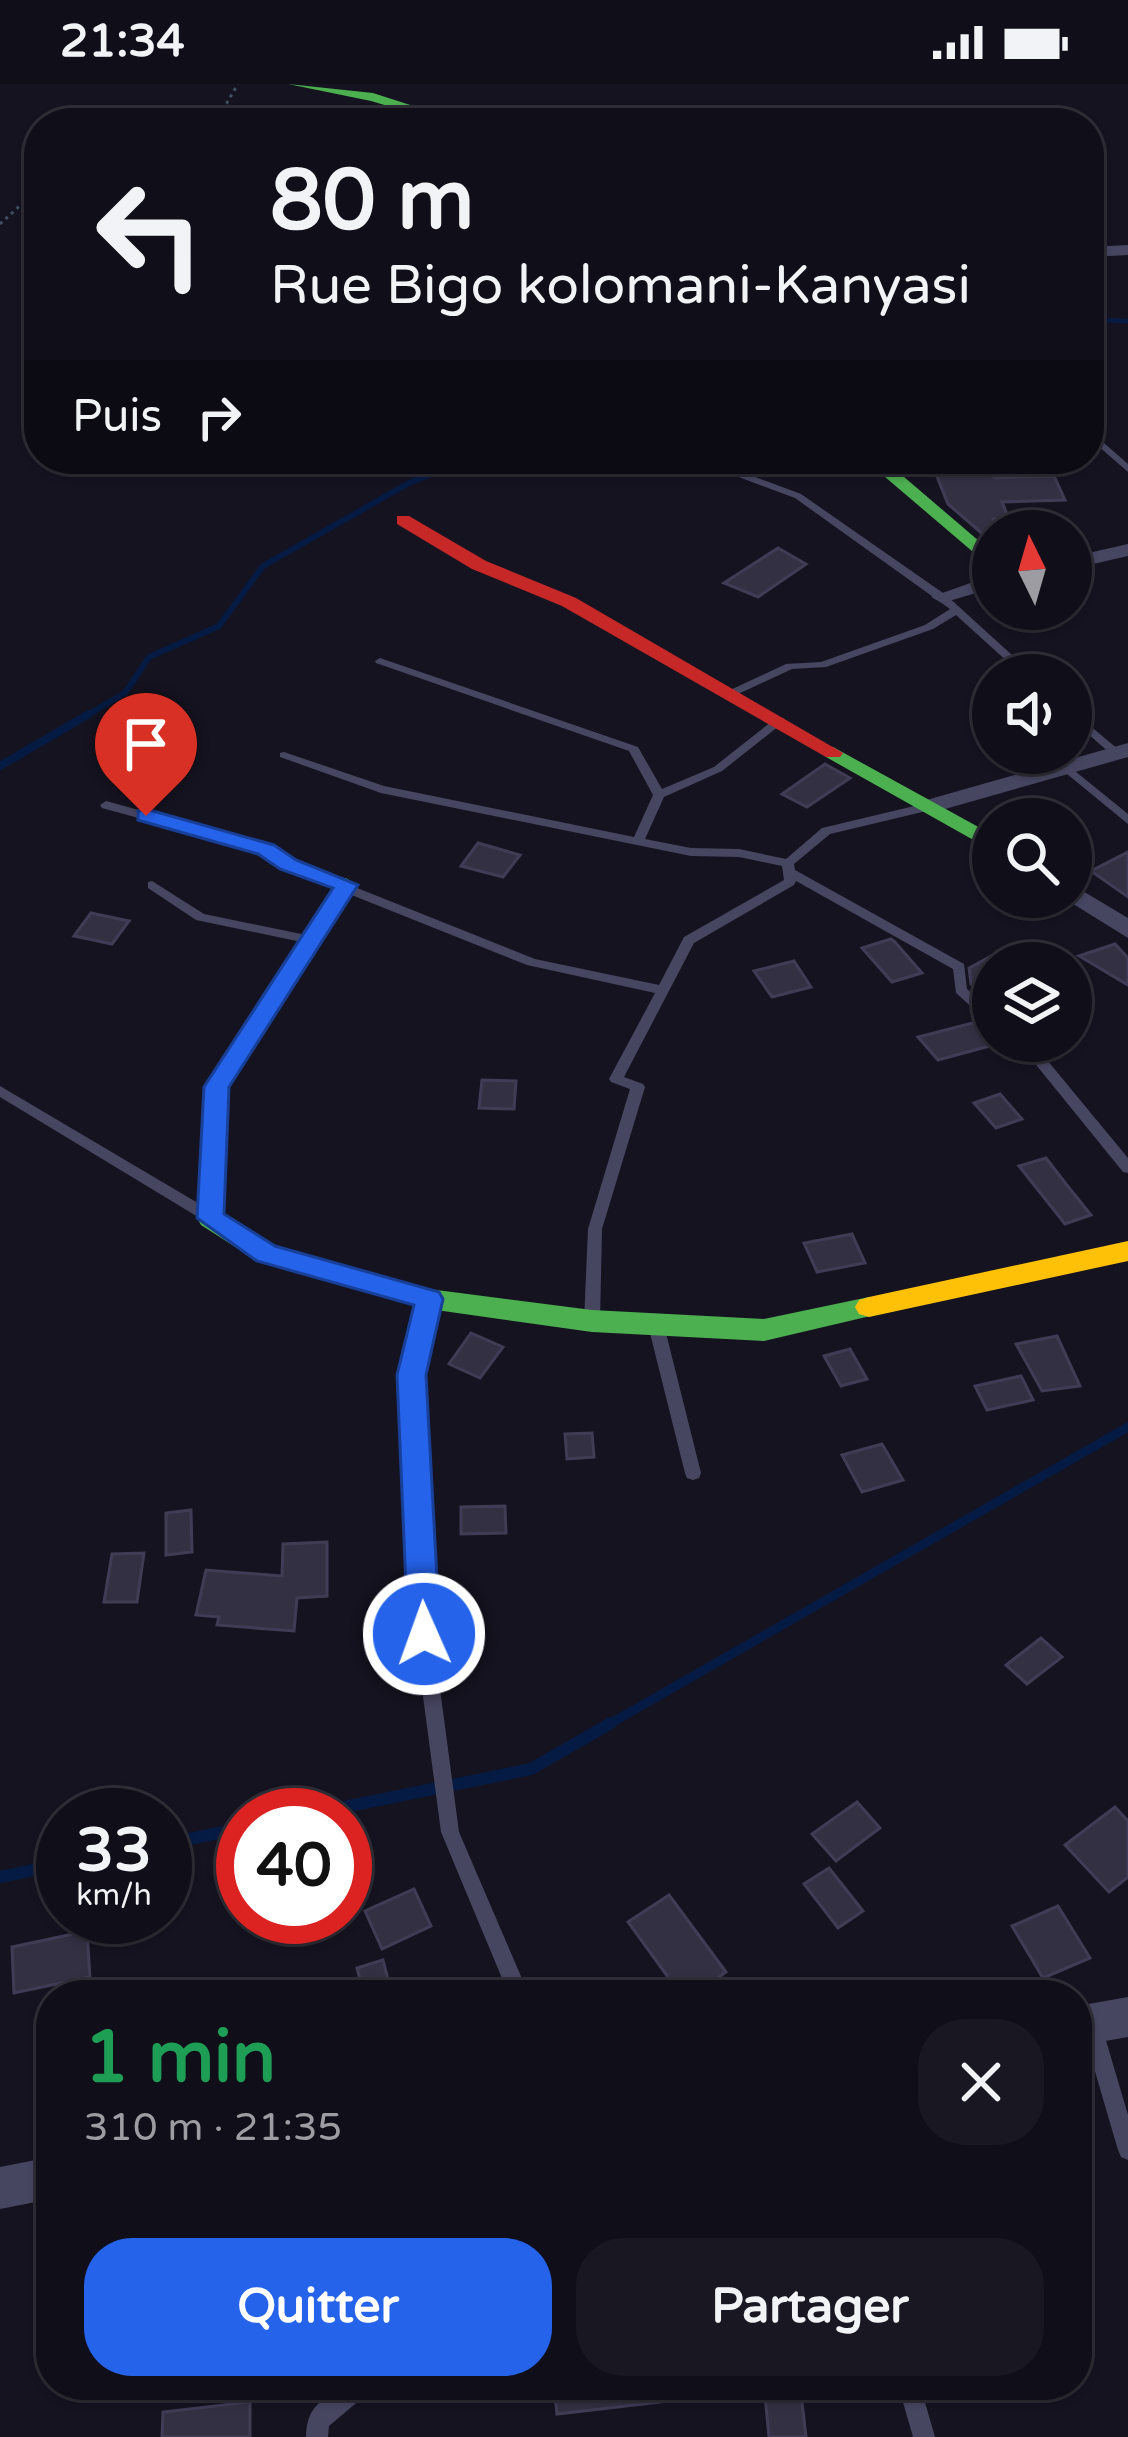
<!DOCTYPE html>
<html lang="fr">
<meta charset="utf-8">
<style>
:root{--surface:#100e18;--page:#191721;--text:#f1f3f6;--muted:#9c9ca2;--line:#302e37;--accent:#2563eb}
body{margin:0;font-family:"Varela Round",sans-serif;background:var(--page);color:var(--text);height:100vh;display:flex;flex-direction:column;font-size:45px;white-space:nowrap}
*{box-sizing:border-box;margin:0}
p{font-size:39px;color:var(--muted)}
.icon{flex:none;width:66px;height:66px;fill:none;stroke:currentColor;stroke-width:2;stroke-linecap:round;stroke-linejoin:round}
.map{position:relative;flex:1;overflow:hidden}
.sheet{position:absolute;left:36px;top:1896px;width:1056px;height:420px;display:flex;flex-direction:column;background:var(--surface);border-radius:48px;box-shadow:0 3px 9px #0004,0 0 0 3px var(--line)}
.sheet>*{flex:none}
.banner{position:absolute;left:24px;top:24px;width:1080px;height:366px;border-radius:48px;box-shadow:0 3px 9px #0004,0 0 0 3px var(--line);background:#100e18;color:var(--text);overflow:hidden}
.needle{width:78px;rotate:355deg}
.buttons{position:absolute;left:972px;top:426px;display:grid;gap:24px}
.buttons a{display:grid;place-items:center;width:120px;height:120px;border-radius:50%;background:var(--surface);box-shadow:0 3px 9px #0004,0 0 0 3px var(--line);font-size:60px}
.speed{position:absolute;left:36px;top:1704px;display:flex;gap:24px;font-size:60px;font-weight:700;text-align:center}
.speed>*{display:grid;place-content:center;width:156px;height:156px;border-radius:50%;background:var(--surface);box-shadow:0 3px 9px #0004,0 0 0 3px var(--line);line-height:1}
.speed small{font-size:30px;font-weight:400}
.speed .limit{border:18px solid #d22;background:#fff;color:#111}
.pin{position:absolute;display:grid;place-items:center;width:102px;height:102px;color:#fff;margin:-123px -51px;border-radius:50% 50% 50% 0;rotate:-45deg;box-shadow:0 0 12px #0007}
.pin .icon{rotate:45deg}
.me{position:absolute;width:132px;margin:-66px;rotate:358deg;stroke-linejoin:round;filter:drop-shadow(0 0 9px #0008)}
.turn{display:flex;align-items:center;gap:42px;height:252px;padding:0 48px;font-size:54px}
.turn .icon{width:156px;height:156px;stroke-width:2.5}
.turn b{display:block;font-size:84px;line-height:102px}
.then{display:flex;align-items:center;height:114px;padding:0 48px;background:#0003;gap:24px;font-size:45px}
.round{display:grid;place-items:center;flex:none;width:126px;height:126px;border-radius:48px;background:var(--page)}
.summary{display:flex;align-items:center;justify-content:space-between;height:204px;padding:0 48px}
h1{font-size:72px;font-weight:700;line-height:90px;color:#1e9e55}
.primary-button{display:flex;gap:24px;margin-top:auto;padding:24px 48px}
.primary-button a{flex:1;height:138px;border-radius:48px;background:var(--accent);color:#fff;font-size:48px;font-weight:700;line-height:138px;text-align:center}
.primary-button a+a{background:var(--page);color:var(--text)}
.status{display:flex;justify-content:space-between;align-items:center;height:84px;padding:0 60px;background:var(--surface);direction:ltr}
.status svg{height:33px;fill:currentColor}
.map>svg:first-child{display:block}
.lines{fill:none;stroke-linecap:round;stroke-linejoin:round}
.stream-far4{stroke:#061b43;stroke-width:4.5}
.stream-far3{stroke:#061b43;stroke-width:6}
.stream-far2{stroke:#061b43;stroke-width:8}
.stream-far1{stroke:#061b43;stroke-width:9}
.stream{stroke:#061b43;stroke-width:12}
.building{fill:#333043;stroke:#413c55;stroke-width:3}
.path{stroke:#415061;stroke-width:3;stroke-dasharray:3 4.5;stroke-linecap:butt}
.lane{fill:#474661;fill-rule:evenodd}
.street{fill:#474661;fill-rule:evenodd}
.fast{fill:#4caf50;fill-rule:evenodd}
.slow{fill:#ffc107;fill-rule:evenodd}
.jam{fill:#c62828;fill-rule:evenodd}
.route{fill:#2563eb;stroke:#184099;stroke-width:3}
</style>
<div class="status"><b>21:34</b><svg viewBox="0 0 49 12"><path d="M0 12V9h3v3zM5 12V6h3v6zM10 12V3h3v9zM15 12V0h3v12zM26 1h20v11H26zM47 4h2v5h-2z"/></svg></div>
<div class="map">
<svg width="1128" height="2353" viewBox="0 0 1128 2353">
<rect width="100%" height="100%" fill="#151320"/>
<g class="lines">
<path class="stream-far4" d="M1089,236L1128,237"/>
<path class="stream-far3" d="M84,633L125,609L149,573L219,542L263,482L409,399L468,375"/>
<path class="stream-far2" d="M0,682L89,630"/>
<path class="stream-far1" d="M606,1642L1128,1343"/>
<g class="stream">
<path d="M305,1731L531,1685L611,1639"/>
<path d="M165,1760L243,1744"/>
<path d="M0,1793L63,1780"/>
</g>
</g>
<g class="building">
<path d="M930,375H967L995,394L1054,392L1065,416L1002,418L1009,435H993V450L985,452L948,420Z"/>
<path d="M778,464L806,480L758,513L724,499Z"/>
<path d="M825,680L850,694L807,723L782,710Z"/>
<path d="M478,759L520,771L503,793L461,782Z"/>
<path d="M1128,768V813L1091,787Z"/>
<path d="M91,829L129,837L112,860L74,852Z"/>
<path d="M891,855L895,858L922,889L892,898L862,864Z"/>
<path d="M1115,860L1128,874V901L1079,872Z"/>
<path d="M993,871V916L971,900L969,884Z"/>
<path d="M794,877L811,903L772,913L754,887Z"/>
<path d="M980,937L993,943V961L938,976L918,953Z"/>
<path d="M482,996L516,997L514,1025L479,1024Z"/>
<path d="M1000,1010L1022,1035L996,1044L974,1019Z"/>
<path d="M1046,1074L1066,1100L1091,1131L1065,1140L1019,1082Z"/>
<path d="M852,1150L865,1179L817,1188L804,1159Z"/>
<path d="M471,1249L503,1263L480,1294L449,1280Z"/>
<path d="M1057,1252L1080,1302L1042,1307L1016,1260Z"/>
<path d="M850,1265L867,1295L841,1302L824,1272Z"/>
<path d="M1021,1292L1033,1316L987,1326L975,1302Z"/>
<path d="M592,1349L594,1373L567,1375L565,1350Z"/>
<path d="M882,1360L903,1396L862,1408L842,1371Z"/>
<path d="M505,1422L506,1449L461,1450V1423Z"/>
<path d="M191,1426L192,1468L166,1471V1429Z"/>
<path d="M327,1458V1512L297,1514L294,1547L217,1541L219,1533L196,1531L206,1486L282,1492L283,1460Z"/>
<path d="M144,1469L137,1518H104L112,1470Z"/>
<path d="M1041,1554L1062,1573L1027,1600L1006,1581Z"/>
<path d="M857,1718L880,1744L836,1777L812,1750Z"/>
<path d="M1115,1723L1128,1737V1793L1109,1808L1065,1761Z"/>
<path d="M829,1784L863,1827L838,1844L804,1800Z"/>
<path d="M414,1805L431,1842L382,1865L365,1827Z"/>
<path d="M669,1811L726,1888L694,1911H681L628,1838Z"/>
<path d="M1058,1822L1090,1874L1043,1894L1012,1842Z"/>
<path d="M87,1847L90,1893L14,1909L12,1863Z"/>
<path d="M383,1876L392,1911H364L357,1884Z"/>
<path d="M554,2301H660L661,2318L557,2330Z"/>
<path d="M764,2301H800L806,2353H769Z"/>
<path d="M250,2318V2353H162L163,2328Z"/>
</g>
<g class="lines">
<g class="path">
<path d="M215,39L238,0"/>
<path d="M0,140L39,104"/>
</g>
<g class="lane">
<path d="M1089,346L1128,380V388L1089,354Z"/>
<path d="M704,376H710L801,410L946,511L1034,591H1022L956,531L933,545L826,583L792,585L736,611H728V607L786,580L821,578L925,541L950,525L795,414L704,380Z"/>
<path d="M380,574L638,663L662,705L714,683L776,634H784V638L722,687L664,713L645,755L691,764L739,765L786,775L822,744L931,718L935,719V725L830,750L794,780L795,786L964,880L967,905L993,928V939L988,938L956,909L953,885L796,797L794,801L694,859L624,993L643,1000L645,1003L602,1145L600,1237L597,1241H587L584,1237L588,1145L630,1005L611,998L609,995L655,909L527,881L284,784L262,768L102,724L100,721L106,717L270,762L292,778L535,875L659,901L684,853L784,796L782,782L739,773L691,772L381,709L280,673V669L284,668L384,702L634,753L653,711L629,667L376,579L375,577Z"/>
<path d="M1071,626L1119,666V670H1111L1071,635Z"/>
<path d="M1065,679L1128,730V740L1061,685V681Z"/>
<path d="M152,797L204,830L311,852L317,856L311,860L196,836L148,804V798Z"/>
<path d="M1011,957H1026L1047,976L1128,1074V1089L1123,1088L1037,982Z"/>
<path d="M0,1002L208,1125L210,1129L208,1133H198L0,1013Z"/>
<path d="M656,1235L661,1237L664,1241L701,1389L699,1394L693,1396L687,1394L685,1389L648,1241L651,1237Z"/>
<path d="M424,1544L430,1547L433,1552L459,1748L529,1911H509L441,1748L415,1552L418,1547Z"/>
<path d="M1092,1933L1099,1936L1102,1943L1128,2031V2076L1121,2073L1118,2066L1082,1943L1085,1936Z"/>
<path d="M342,2301H371L368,2309L329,2342L328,2353H306C307,2322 320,2319 342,2301Z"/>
<path d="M898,2301H920L935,2353H913Z"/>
</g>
<g class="street">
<path d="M1128,161V171L1089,173V163Z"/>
<path d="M1128,460V472L1071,485V473Z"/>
<path d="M993,491V504L942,519L931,513Z"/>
<path d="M1128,659V673L931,729L919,722L923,717Z"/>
<path d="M1071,800L1128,834V854L1062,813H1071Z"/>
<path d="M1128,1913V1953L1077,1962V1922Z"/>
<path d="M51,2073V2115L0,2125V2083Z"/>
</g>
<g class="fast">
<path d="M288,0L373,9L466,39H445L371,17Z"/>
<path d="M864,375H883L993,469V485Z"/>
<path d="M833,663L993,751V767L826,673L823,669Z"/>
<path d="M346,794L357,801L228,1003L223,1130L276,1162L429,1205L592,1226L764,1235L869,1213L879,1216L883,1223L879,1230L764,1257L592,1248L429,1225L257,1177L201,1141L197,1134L204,1003L338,796Z"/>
</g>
<path class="slow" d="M1128,1157V1177L869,1233L859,1230L855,1223L859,1216L869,1213Z"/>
<g class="jam">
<path d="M397,432H409L486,477L576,514L843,669L840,673H826L562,522L472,485L397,440Z"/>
<path d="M429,1205L439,1208L443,1215L426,1291L440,1550L435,1560L424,1564L413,1560L408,1550L398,1291L415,1215L419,1208Z"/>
</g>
</g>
<path class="route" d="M146,725L274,761L296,776L358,801L229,1003L224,1130L275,1162L439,1208L443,1215L426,1291L440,1550L435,1560L424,1564L412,1560L408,1550L397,1291L414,1221L257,1177L197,1134L204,1003L333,804L280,785L258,770L138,736V727Z"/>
</svg>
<div class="buttons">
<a><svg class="needle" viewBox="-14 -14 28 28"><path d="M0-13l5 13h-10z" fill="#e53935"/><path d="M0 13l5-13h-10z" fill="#9c9ca2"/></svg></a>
<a><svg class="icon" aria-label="sound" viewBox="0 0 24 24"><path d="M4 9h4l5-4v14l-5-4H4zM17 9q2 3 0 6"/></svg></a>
<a><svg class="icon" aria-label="search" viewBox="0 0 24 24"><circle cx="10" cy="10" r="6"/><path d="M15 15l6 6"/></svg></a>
<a><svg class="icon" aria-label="layers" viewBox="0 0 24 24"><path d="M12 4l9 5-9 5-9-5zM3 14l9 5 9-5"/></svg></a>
</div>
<div class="speed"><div>33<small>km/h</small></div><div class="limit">40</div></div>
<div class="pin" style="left:146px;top:732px;background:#d93025"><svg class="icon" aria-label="arrive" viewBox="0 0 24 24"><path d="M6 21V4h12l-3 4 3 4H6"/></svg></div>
<svg class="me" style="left:424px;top:1550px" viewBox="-20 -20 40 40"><circle r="17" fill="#2563eb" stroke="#fff" stroke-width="3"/><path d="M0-11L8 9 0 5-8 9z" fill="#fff"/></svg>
<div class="banner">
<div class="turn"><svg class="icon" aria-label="left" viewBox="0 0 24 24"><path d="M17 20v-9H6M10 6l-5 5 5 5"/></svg><div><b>80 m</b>Rue Bigo kolomani-Kanyasi</div></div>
<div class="then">Puis<svg class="icon" aria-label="right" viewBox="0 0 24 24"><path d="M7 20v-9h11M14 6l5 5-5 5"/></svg></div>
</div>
<section class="sheet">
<div class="summary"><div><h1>1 min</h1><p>310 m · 21:35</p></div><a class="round"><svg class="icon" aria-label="close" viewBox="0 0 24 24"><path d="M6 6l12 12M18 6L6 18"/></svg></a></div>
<div class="primary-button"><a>Quitter</a><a>Partager</a></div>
</section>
</div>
